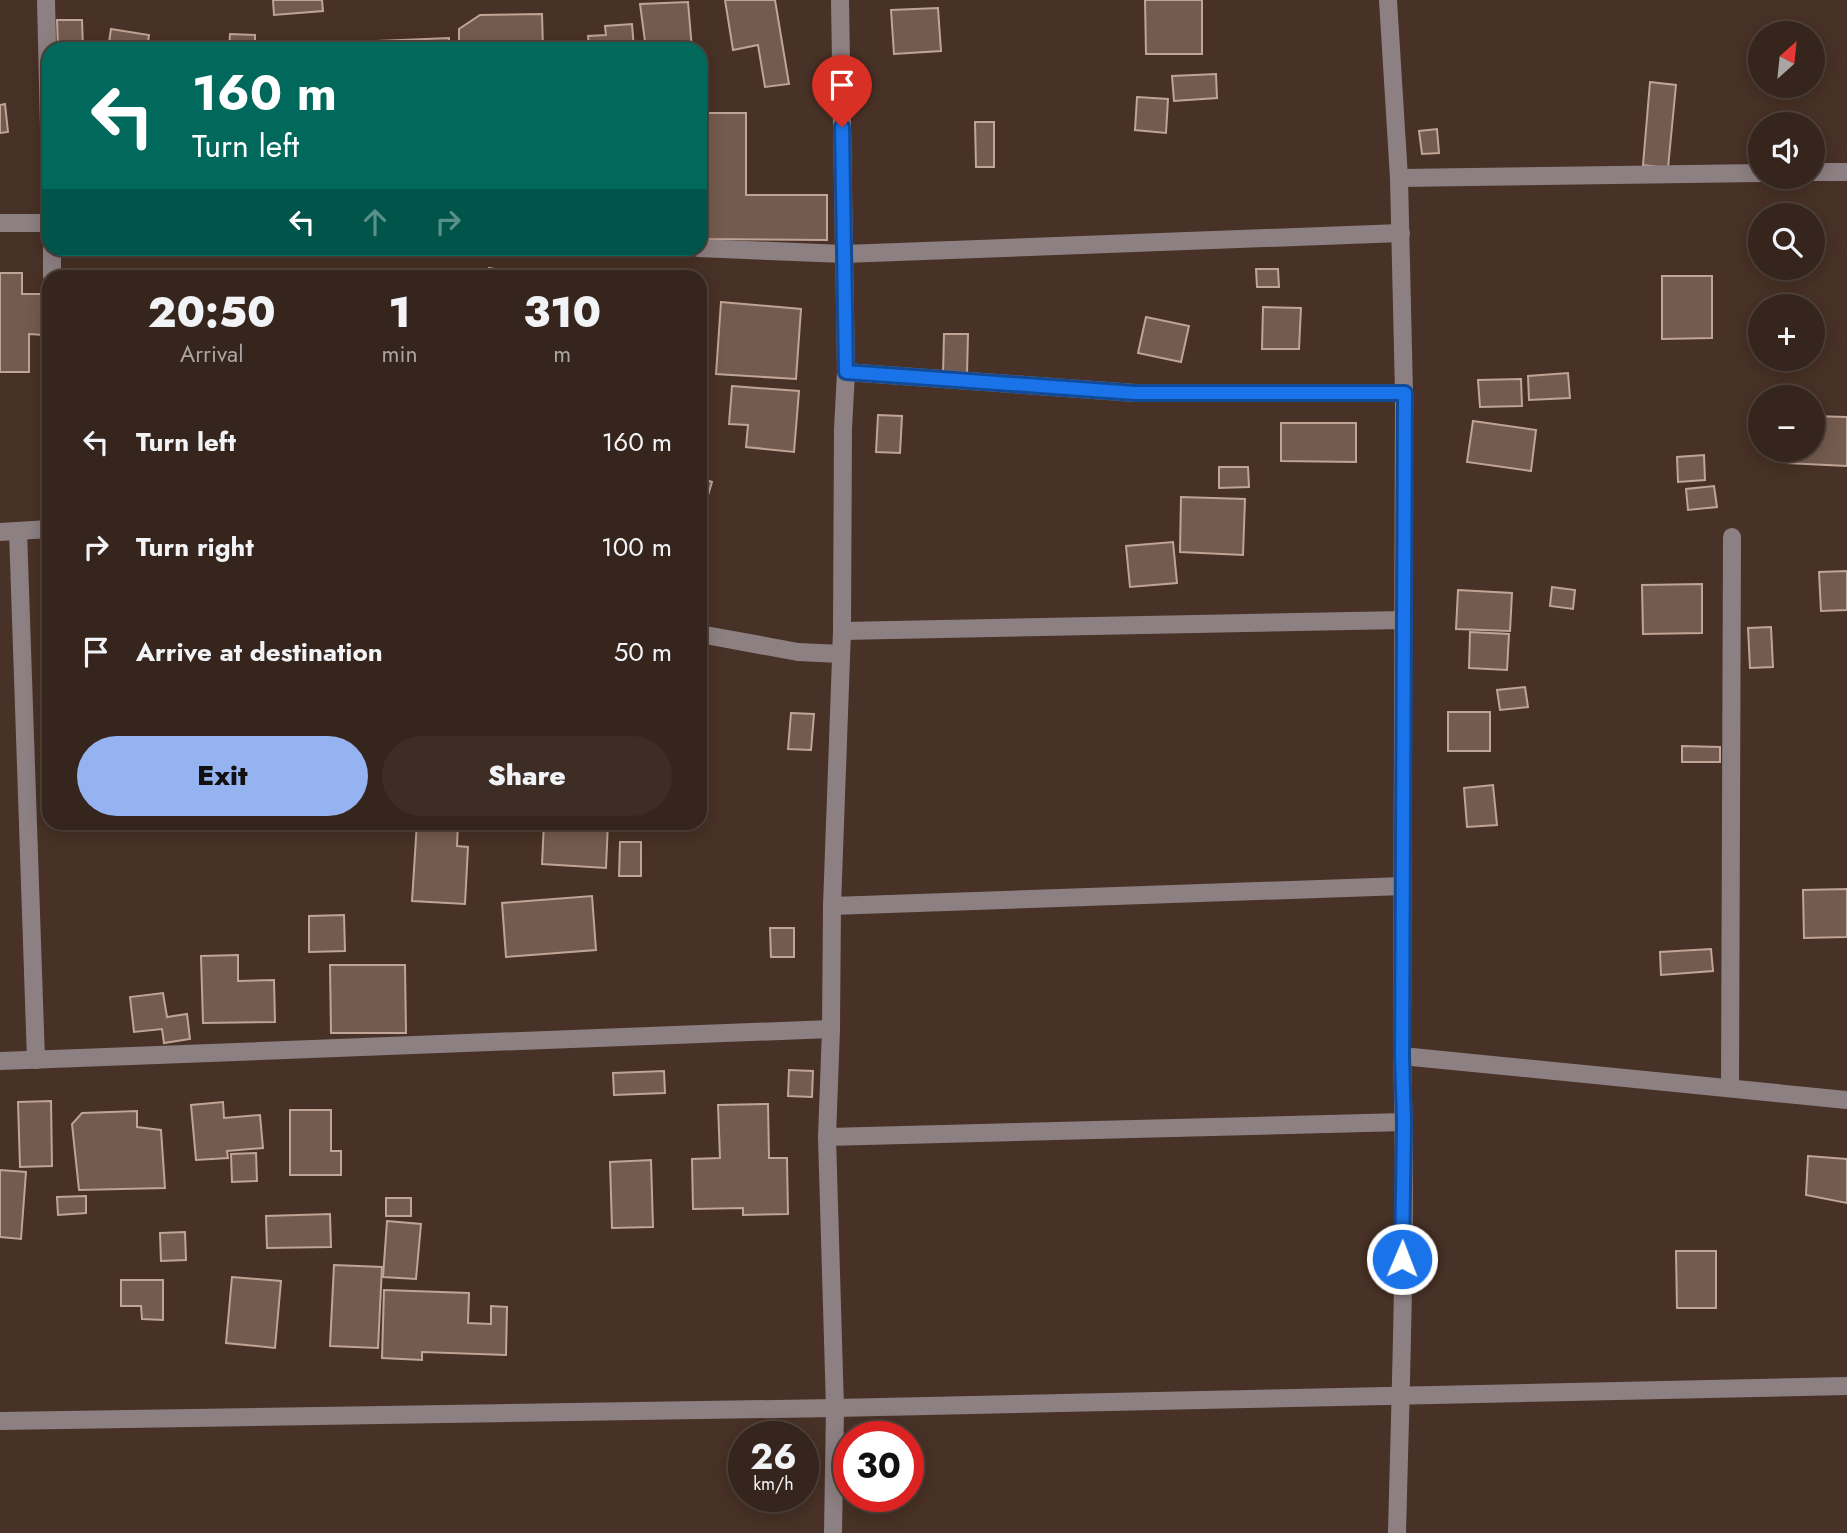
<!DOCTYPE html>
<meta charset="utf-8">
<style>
:root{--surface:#36251c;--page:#3d2d25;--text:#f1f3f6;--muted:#aaa5a3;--line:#50423b;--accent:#95b2f1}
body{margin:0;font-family:Jost,sans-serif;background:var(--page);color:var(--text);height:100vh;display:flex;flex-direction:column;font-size:26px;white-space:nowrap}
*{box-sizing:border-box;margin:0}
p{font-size:23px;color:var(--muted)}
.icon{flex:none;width:38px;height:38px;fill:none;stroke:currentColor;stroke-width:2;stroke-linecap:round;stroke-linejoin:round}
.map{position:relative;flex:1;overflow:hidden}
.side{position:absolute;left:42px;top:270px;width:665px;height:560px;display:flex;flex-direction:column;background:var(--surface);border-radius:21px;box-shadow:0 4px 18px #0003,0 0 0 2px var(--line)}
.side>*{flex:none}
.banner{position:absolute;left:42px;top:42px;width:665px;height:214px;border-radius:21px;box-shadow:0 4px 18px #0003,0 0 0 2px var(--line);background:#00695c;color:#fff;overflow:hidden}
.needle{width:46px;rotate:27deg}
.buttons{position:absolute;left:1748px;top:21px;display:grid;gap:14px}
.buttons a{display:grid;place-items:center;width:77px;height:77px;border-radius:50%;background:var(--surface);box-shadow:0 4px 18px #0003,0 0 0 2px var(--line);font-size:35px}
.speed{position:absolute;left:728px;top:1421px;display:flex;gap:14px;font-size:35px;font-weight:700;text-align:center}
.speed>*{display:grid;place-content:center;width:91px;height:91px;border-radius:50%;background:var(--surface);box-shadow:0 4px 18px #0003,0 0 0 2px var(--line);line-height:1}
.speed small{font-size:18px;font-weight:400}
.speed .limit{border:10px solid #d22;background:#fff;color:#111}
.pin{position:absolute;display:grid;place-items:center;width:60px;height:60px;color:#fff;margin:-72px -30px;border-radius:50% 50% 50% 0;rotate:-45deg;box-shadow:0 0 7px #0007}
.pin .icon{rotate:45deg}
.me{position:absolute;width:77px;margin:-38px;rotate:1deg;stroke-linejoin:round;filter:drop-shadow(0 0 5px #0008)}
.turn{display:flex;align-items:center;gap:24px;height:147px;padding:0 35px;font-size:32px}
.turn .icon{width:91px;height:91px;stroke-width:2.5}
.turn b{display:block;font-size:49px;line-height:60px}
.lanes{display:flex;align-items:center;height:66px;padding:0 35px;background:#0003;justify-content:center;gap:35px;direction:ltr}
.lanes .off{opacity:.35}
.eta{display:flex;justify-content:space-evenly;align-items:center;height:119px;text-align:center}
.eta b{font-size:42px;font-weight:800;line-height:49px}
.button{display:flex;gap:14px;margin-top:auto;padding:14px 35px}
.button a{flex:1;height:80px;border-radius:42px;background:var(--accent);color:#111;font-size:28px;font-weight:800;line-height:80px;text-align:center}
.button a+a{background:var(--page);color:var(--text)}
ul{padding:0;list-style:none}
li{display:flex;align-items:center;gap:21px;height:105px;padding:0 35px}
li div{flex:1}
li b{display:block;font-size:26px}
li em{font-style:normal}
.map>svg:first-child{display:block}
.building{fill:#745b4f;stroke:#c0a496;stroke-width:2}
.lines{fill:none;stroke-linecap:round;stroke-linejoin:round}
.minor{stroke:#8d8083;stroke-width:18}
.route-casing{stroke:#114b97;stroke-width:18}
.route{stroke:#1a73e8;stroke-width:12}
</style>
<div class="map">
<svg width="1847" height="1533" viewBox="0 0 1847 1533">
<rect width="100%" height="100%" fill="#483126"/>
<g class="building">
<path d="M273,0H322L323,11L274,15Z"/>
<path d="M725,0H775L789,84L765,87L758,45L733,50Z"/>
<path d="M1145,0H1202V54H1146Z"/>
<path d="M688,2L692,49H646L640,4Z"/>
<path d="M938,8L941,51L894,54L891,10Z"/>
<path d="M542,14L543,49H459V29L480,15Z"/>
<path d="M57,20H82L83,49H58Z"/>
<path d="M632,24L634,49H589L588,36L606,35L605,26Z"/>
<path d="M111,29L149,35L147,49H108Z"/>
<path d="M230,34L255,35V49H229Z"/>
<path d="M449,38V49H354L353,42Z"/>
<path d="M1216,74L1217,98L1174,101L1172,76Z"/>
<path d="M1650,82L1676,85L1668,168L1643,165Z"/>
<path d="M1137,97L1168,99L1166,133L1135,130Z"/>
<path d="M5,104L8,132L0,133V105Z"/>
<path d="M700,113H746V195H827V240L700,239Z"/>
<path d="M975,122H994V167H976Z"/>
<path d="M1437,129L1439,153L1422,154L1419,131Z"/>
<path d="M489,268L525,274V276H488Z"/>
<path d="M1256,269H1278L1279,287H1257Z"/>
<path d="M0,273H22V294H44L43,335L29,334V372H0Z"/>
<path d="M1662,276H1712V338L1662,339Z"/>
<path d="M721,302L801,309L796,379L716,374Z"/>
<path d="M1263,307L1301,308L1299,349H1262Z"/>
<path d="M1146,317L1189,326L1181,362L1138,353Z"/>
<path d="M944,334H968L967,375H943Z"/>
<path d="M1568,373L1570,398L1529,400L1528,376Z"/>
<path d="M1521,379L1522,406L1480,407L1478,380Z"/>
<path d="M732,386L799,391L794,452L746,447L748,425L729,424Z"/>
<path d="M878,415L902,416L900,453L876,452Z"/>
<path d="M1813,416L1847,417V466L1787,463L1788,450H1813Z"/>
<path d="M1473,421L1536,430L1531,471L1467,462Z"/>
<path d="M1281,423H1356V462L1281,461Z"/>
<path d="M1704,455L1705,480L1678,482L1677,457Z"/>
<path d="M1219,467H1248L1249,487L1219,488Z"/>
<path d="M700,478L712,482L700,522Z"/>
<path d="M1714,486L1717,507L1688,510L1686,489Z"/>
<path d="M1181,497L1245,499L1243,555L1180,552Z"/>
<path d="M1173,542L1177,583L1130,587L1126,546Z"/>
<path d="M1847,571V610L1821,611L1819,572Z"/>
<path d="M1702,584V633L1643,634L1642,585Z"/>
<path d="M1552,587L1575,590L1573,609L1550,606Z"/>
<path d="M1458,590L1512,593L1510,631L1456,629Z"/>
<path d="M1771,627L1773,667L1750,668L1748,628Z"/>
<path d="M1470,632L1509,634L1507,670L1469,668Z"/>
<path d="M1525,687L1528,707L1500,710L1497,690Z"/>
<rect x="1448" y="712" width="42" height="39"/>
<path d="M791,713L814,714L811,750L788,749Z"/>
<path d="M1682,746L1720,747V762H1682Z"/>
<path d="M1493,785L1497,825L1467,827L1464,788Z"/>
<path d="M417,822H458L457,846L468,847L465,904L412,901Z"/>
<path d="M544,822H608L606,868L542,864Z"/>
<path d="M620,842H641V876H619Z"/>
<path d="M1847,889V937L1804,938L1803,890Z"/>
<path d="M592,896L596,950L506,957L502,903Z"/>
<path d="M344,915L345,951L309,952V916Z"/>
<path d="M770,928H794V957H771Z"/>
<path d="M1711,949L1713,971L1661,975L1660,952Z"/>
<path d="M238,955V981L274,980L275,1022L203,1023L201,956Z"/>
<path d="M330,965H405L406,1033H331Z"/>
<path d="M163,993L167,1017L187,1014L190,1039L164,1043L162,1029L134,1032L130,997Z"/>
<path d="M789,1070L813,1071L812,1097L788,1096Z"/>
<path d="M664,1071L665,1093L614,1095L613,1073Z"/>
<path d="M51,1101L52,1166L20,1167L18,1102Z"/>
<path d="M223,1102L224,1118L260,1115L263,1148L227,1151L228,1158L196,1160L191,1105Z"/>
<path d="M768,1104L769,1158H787L788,1214L743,1215V1208L693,1209L692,1159L720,1158L718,1105Z"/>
<path d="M290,1110H331V1151H341V1175H290Z"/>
<path d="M137,1111V1127L161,1130L165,1188L79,1190L72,1124L82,1113Z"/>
<path d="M256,1153L257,1181L232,1182L231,1154Z"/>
<path d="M1808,1156L1847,1159V1203L1806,1195Z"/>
<path d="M651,1160L653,1227L612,1228L610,1162Z"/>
<path d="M0,1170L26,1172L21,1239L0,1237Z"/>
<path d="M86,1196V1213L58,1215L57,1197Z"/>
<rect x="386" y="1198" width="25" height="18"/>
<path d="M330,1214L331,1247L267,1248L266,1216Z"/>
<path d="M387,1221L421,1224L416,1279L383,1277Z"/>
<path d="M185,1232L186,1260L161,1261L160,1233Z"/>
<path d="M1676,1251H1716V1308H1677Z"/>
<path d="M334,1265L382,1267L378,1348L330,1346Z"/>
<path d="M232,1277L281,1281L275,1348L226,1343Z"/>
<path d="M121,1280H163V1320L142,1319L141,1306H121Z"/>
<path d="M384,1290L469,1293L468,1323L491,1324V1306L507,1307L506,1355L422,1352V1360L382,1358Z"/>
</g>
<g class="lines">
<g class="minor">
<path d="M46,0L49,129"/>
<path d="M1388,0L1399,178L1404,393L1402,1056C1407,1215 1401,1374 1397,1533"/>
<path d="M1813,172H1847"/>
<path d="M1399,178L1760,173"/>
<path d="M0,223H49"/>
<path d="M52,248V276"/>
<path d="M698,248L844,254L1401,233"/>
<path d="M846,372L1135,393H1404"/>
<path d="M18,531L36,1060"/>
<path d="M0,532L49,529"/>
<path d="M842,631L1404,620"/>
<path d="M700,634L798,652L841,654"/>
<path d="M832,906L1403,886"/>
<path d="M1402,1056L1847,1100"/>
<path d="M0,1061L831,1029"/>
<path d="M1730,1088L1732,537"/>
<path d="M827,1137L1404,1122"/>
<path d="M0,1421L835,1408L1847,1386"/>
<path d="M833,1533L835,1408L827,1137L831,1029L832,906L842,631L843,429L846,372L840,0"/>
</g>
</g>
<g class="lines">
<defs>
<path id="route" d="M842,127L846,372L1135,393H1405L1402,1056L1404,1122L1402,1259"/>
</defs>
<use href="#route" class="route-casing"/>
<use href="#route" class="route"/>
</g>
</svg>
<div class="buttons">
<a><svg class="needle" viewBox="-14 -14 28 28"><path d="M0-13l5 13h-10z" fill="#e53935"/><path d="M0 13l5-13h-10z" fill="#aaa5a3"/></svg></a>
<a><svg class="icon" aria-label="sound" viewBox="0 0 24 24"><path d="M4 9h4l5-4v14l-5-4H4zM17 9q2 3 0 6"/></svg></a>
<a><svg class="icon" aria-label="search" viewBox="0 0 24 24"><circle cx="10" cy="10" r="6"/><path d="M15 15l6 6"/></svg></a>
<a>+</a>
<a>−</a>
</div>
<div class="speed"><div>26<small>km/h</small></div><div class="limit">30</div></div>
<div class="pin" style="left:842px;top:127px;background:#d93025"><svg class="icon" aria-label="arrive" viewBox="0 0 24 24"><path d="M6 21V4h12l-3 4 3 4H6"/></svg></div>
<svg class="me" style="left:1402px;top:1259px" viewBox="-20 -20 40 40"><circle r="17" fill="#1a73e8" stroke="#fff" stroke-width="3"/><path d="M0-11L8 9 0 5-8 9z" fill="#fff"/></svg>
<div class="banner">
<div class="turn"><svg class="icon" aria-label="left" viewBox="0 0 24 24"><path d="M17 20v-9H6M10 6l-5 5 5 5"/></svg><div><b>160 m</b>Turn left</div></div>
<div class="lanes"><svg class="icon" aria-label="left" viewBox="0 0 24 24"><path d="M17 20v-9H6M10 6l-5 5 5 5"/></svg><svg class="icon off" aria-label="ahead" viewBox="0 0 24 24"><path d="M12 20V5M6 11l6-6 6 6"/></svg><svg class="icon off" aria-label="right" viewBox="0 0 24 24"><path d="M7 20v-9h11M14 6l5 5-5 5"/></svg></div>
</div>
<section class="side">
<div class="eta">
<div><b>20:50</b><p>Arrival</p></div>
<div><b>1</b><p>min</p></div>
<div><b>310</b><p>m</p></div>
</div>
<ul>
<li><svg class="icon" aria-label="left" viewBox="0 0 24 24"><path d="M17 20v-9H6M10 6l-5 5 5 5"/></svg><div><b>Turn left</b></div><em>160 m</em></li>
<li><svg class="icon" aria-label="right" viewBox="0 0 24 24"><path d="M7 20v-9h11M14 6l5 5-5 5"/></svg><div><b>Turn right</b></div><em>100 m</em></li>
<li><svg class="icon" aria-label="arrive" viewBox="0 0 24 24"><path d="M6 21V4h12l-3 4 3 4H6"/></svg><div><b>Arrive at destination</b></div><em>50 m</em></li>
</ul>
<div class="button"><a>Exit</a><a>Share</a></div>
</section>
</div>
